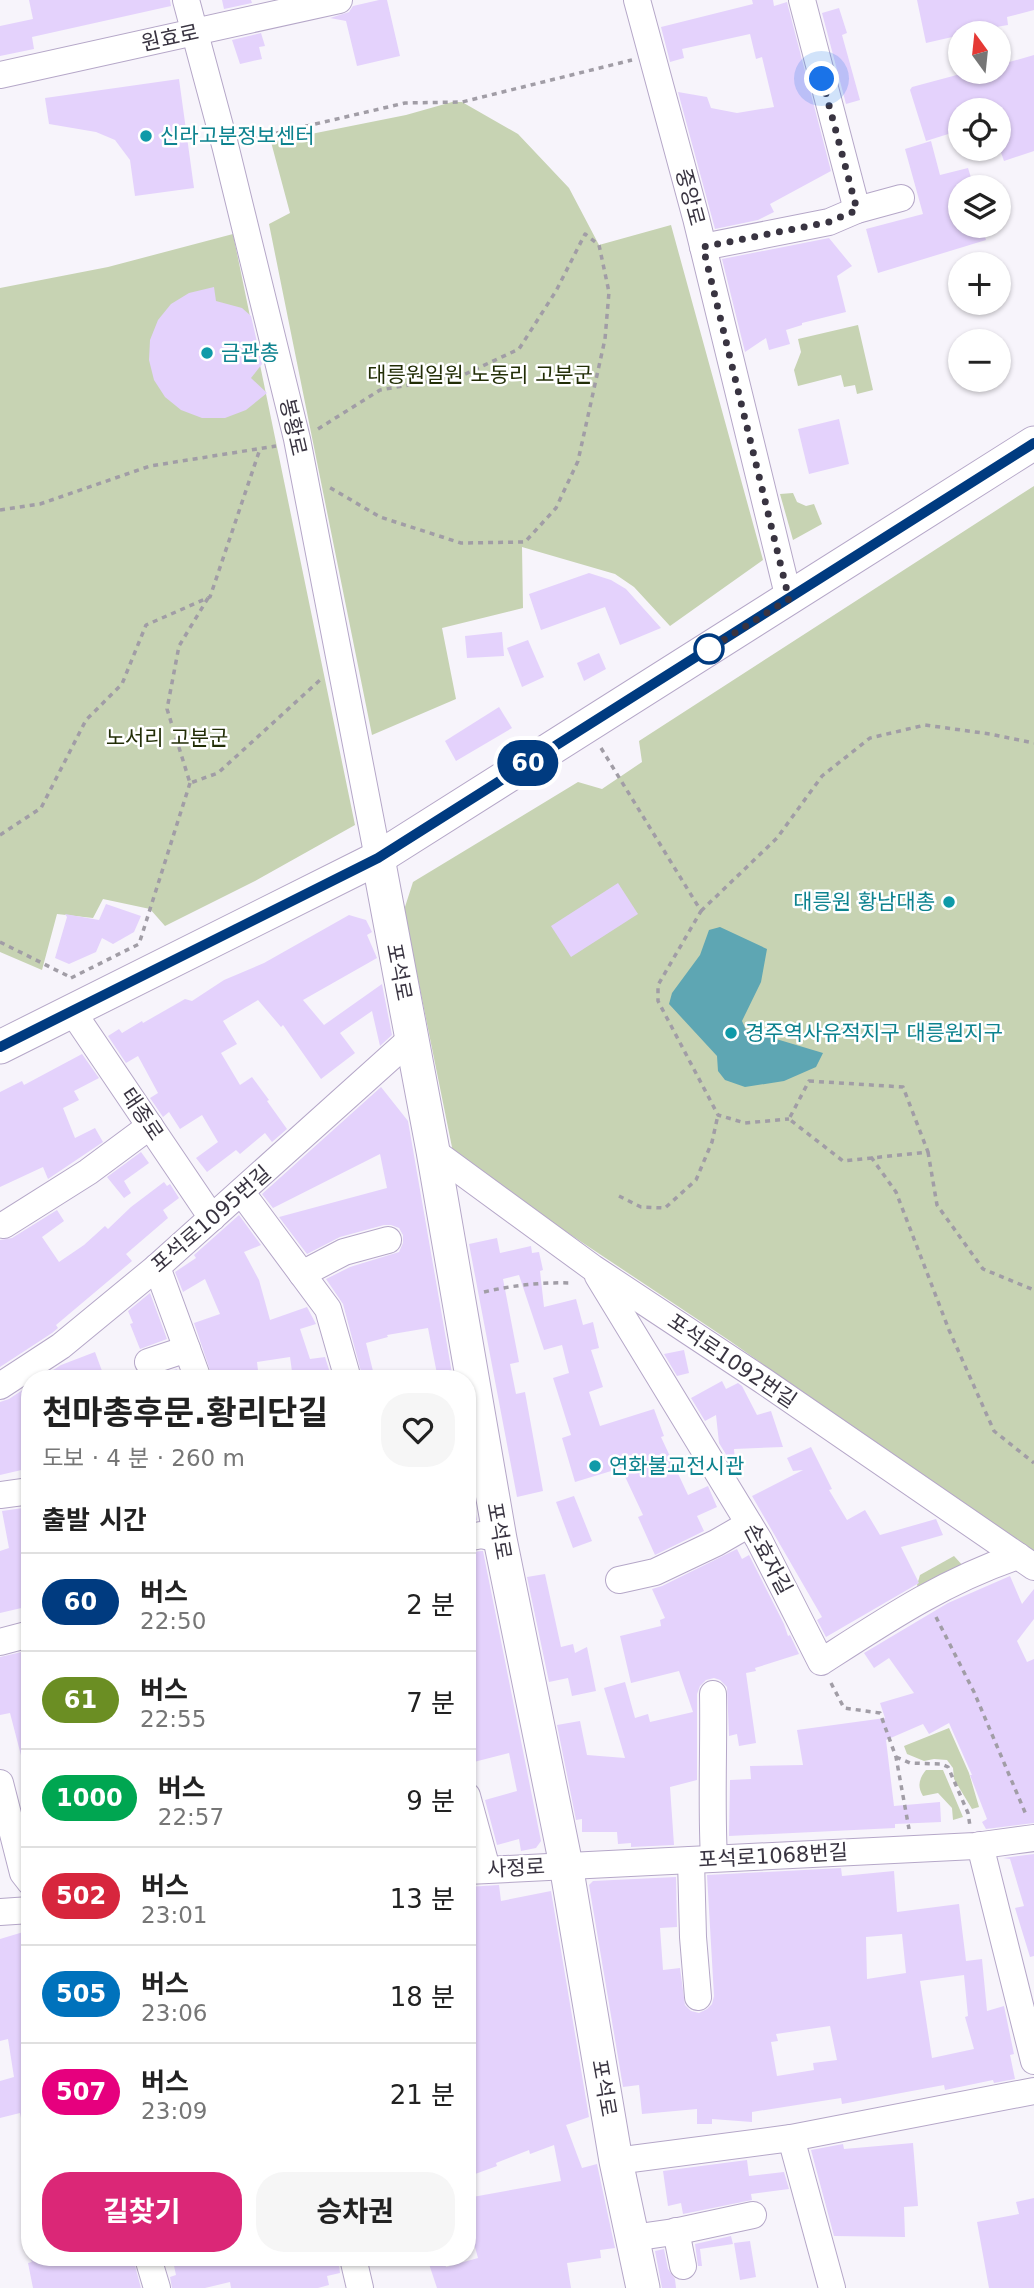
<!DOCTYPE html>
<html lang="ko">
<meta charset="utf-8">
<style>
body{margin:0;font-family:"DejaVu Sans","Noto Sans KR",sans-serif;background:#f6f6f6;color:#222;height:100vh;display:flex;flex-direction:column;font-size:26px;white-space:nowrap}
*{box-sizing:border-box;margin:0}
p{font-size:23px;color:#767676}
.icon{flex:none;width:38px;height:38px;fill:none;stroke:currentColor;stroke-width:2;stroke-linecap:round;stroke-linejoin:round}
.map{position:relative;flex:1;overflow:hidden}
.sheet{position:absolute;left:21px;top:1370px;width:455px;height:896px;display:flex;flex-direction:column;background:#fff;border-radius:28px;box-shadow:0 2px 5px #0004}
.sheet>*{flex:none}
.badge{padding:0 14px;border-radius:23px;font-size:24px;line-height:46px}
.needle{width:46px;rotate:345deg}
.buttons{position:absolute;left:948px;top:21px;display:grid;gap:14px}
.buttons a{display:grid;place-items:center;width:63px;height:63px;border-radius:50%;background:#fff;box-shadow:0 2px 5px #0004;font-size:35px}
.you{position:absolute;width:35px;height:35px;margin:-18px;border:5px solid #fff;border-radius:50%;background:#1a73e8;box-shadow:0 0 0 10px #1a73e833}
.map>.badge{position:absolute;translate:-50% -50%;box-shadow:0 0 0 4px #fff}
h2{padding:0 21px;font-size:26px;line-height:63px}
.round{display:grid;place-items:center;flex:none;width:74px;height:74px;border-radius:28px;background:#f6f6f6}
.summary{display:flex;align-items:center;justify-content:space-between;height:119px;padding:0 21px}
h1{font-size:33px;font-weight:700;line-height:52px}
.action{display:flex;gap:14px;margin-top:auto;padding:14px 21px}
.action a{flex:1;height:80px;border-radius:28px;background:#db2777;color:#fff;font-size:28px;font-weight:700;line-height:80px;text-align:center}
.action a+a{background:#f6f6f6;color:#222}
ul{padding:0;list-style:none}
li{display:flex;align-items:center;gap:21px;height:98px;padding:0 21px;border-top:2px solid #e0e0e0}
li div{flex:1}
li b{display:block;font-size:26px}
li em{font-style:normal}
li .badge{min-width:77px;font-weight:700;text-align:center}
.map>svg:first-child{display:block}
.green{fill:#c7d3b3}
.water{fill:#5ea6b3}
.building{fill:#e4d2fc;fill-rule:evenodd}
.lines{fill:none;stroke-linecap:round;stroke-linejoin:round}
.minor-casing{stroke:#b5a7c8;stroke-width:28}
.major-casing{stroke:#b5a7c8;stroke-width:35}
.path{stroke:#a19da6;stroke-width:3.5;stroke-dasharray:5 5;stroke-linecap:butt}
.minor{stroke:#fff;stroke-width:26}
.major{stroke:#fff;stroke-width:33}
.line-casing{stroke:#fff;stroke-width:16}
.line{stroke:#003b80;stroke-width:10}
.walk{stroke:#393441;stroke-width:7;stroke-dasharray:0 12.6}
.culture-dot{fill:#0f9aa8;stroke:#fff;stroke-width:2.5}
.stop-dot{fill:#fff;stroke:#003b80;stroke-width:3.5}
.labels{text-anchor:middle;stroke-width:5;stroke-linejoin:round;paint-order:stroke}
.street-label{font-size:21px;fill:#393441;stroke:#fff}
.culture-label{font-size:21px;fill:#0d838f;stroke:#fff;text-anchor:start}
.park-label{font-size:21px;fill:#222e06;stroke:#fff}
</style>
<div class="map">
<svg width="1034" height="2288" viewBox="0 0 1034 2288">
<rect width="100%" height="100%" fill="#f7f4fb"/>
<g class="green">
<path d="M452,102h10l56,32 51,54 30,57 72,-20 92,335 -93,66 -36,-39 -19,-13 -93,-27 1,61 -81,20 14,71 -84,36 -103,-511 21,-11 -19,-71 135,-27z"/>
<path d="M233,234l122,591 -100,56 -90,45 -15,-17 -47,-10 -10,19 -36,-4 -15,56 -42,-18v-664l108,-21z"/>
<path d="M858,325l15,65 -16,4 -2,-9 -11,2 -3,-12 -43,11 -4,-16 7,-18 -3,-13z"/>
<path d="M1034,486v1070l-304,-215 -276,-184 -50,-247 9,-28 165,-100 24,7 40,-27 -3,-21z"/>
<path d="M793,493l4,9 9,4 8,-2 8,20 -29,16 -13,-46z"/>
<path d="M954,1556l10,11 -43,25 -4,-7 3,-10z"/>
<path d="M949,1728l20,45 10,34 -7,2 -18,-30 -1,-11 -6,-8 -13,-1 -10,2 -17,-7 -3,-8z"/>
<path d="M926,1770h17l20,47 -10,3 -1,-12 -14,-15 -15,3c-6,-10 -4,-17 3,-26z"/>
</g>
<path class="water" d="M720,927l47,22 -6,33 -19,39 4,9 77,23 -7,14 -32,14 -39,6 -20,-7 -7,-9 -1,-15 -48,-52 3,-11 28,-38 9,-25z"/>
<g class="building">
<path d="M29,0h141l1,6 -139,31 2,12 -34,7v-30l33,-7z"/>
<path d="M222,0h29l1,3 -28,6z"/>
<path d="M379,0h8l13,56 -43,10 -11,-45 -16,-3 19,-6 4,-6z"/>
<path d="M752,0h21l1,6 13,-4 44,169 -61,33 4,8 -16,8 -43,9 -37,-137 29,5 4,11 26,5 37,-6 -12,-50 -6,2 -6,-25 -68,15 2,9 -14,4 -9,-35 92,-23z"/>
<path d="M917,0h117v10l-27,7 1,8 -47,8v2l-35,8z"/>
<path d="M839,8l8,25 -5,2 18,65 -14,4 -24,-91z"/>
<path d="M261,33l4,13 -6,1 3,12 -22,5 -8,-24z"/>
<path d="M1034,55v96l-30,10 -5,-14v-37h-38v20l-35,11 -16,-51 2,-3 56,-15h31v-7z"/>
<path d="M179,79l15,109 -59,8 -5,-36 -15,-20 -19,-8 -47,-8 -4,-26z"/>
<path d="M931,141l9,34 28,-7 5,16 -12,3v39h21l4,14 -108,33 -12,-44 57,-15 -18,-65z"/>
<path d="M829,238l23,28 -15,10 9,36 -44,11v2l-16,5 4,14 -21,6 -3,-12 -21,14 -23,-93z"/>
<path d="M214,287l2,14 26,7 9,8 11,48 -11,14 16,15 -21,17 -21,8h-23l-21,-8 -16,-13 -11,-17 -5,-20 1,-20 8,-20 13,-16 18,-11z"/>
<path d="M839,419l10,45 -40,10 -11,-45z"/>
<path d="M589,573l22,7 15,9 35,39 -41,17 -15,-38 -64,23 -12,-36z"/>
<path d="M502,632l2,24 -37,2 -2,-22z"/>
<path d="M528,640l16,37 -22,10 -15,-39z"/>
<path d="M599,653l7,16 -22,12 -7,-18z"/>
<path d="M499,707l13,21 -56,33 -11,-20z"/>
<path d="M618,883l20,31 -67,43 -20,-31z"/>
<path d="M106,904l35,12 -7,16 -21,12 -11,-6 -6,14 -27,12 -14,-6 12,-41 -2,-3 34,6z"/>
<path d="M349,915l17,5 6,12 -5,3 10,23 -74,42 21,25 58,-41 10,51 -12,11 -8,-35 -32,22 15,20 -34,26 -38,-54 -2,2 -23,-27 -35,21 14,23 -16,9 19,32 12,-8 17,23 -2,1 20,28 -15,13 -7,-9 -25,21 -4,-4 -29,22 -11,-14 22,-16 -16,-27 -22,14 -11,-17 -6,5 -13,-19 8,-5 -20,-37 -12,7 -18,-27 11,-7 3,4 20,-12 1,2 42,-24 7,2 32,-21 40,-17z"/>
<path d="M82,1054l17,24 -25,13 5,9 -16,8 12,30 20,-10 8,14 -55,37 -5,-12 -43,20v-95l22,-11 2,4z"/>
<path d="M381,1087l27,34 45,258h-15l-10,-51 -41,7 1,2 -22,6 9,36h-12l-20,-75 -17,-25 24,-12 49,-15 4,-9v-8l-4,-7 -8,-3h-7l-44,12 -33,17 -28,-37 108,-29 -7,-34 -107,54 -11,-14z"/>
<path d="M141,1152l8,11 -25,18 7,12 -7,5 -17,-21z"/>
<path d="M164,1182l3,4 3,-2 9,14 -16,12 5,8 -42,36 6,7 -76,64 2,3 -6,5 -52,34v-127l12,-2 45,-28 7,11 -22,16 17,25 25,-17 21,-19 3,3 23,-22z"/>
<path d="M239,1215l22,30 -17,7 15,28 11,40 37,-13 9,17 -16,5 10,30 15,-2 7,22h-39l-3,-22 -33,5 2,17h-46l-19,-56 26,-9 -15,-35 -22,13 -8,-20 21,-14 -2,-3z"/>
<path d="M497,1238l3,15 31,-7 1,7 7,-1 4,18 -3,1 4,36 32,-8 7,26 10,-3 6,26 -8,2 12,37 -14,5 11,34 54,-17 10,27 -3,1 27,58 20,-9 9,21 -20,9 7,15 -49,24 -17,-38 5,-2 -22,-47 -46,14 -13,-44 9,-3 -18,-57 16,-5 -7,-28 -18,5 -25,-75 -16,4 16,83 -9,2 6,30 9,-2 18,99 -26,6 -48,-253z"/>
<path d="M150,1293l17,46 -27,10 -10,-25 3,-1 -5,-12z"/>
<path d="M684,1350l5,23 -12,3 -13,-22z"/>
<path d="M95,1352l10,27h-66l22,-14z"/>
<path d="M177,1369l4,10h-30l-1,-2z"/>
<path d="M722,1381l4,8 12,-6 4,3 15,29 14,-4 12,36 -49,2 2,22 -17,-28 -3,-28 -11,6 -14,-23z"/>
<path d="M30,1385v83l-30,7v-73l9,-3z"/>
<path d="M811,1447l21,42 -3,1 18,30 18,-10 15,25 56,-16 7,16 -42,12 18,36 -93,54 -9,-17 5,-3 -70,-121 51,-26 -10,1 -6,-13z"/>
<path d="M467,1465l10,55 -10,2z"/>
<path d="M574,1496l18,45 -19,7 -17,-46z"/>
<path d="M30,1507v99l-30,7v-62l9,-3 -7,-37z"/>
<path d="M737,1549l5,10 7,-4 35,69 4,12 2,-1 9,19 -44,14 1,3 -10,2 10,70 -17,3 -2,-12 -8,2 -2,-49 -7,-7 -6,-2 -8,2 -6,6 -3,8v86l-27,7 4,58 -43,2v-4l-13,1 -1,-12h-35v-13l-6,1 -19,-95 23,-4 7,34 38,3 -21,-70 21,-6 10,36 13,-4 2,8 43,-10 -14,-41 -48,12 -11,-47 41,-10 -1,-6 5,-2 -13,-29 10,-3z"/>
<path d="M481,1551h2l58,290 -5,7 -15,3 -2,-12 -22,6 -12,-45 32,-9 -8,-38 -39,10 -3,-12v-9l9,-3 -9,-24v-162z"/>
<path d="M545,1574l16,73 12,-3 2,9 12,-6 9,44 -24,5 -4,-18 -19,4 -22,-105z"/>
<path d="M1010,1576l12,28 12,-15v30l-17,22 10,21 7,-3v164l-48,6 -4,-7 5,-3 -17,-44h2l-23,-52 -20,11 -6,-10 -37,16 8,66 46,-4 1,20 -46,2v4l-166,8 1,-56 21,-1 -1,-13 53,-1 -6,-35 88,-12 -5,-15 34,-10 -25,-35 -15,10 -10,-15 84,-50z"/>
<path d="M30,1650v116l-6,1 -14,-54 -10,2v-58z"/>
<path d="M1034,1854v102l-4,1 -15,-49 9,-2 -14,-47 -7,-1z"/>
<path d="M841,1868l1,8 52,-5 3,41 62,-8 7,57 16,-2 5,52 17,-5 10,48 -4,1 5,24 -21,4 -1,-3 -48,10 -1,-5 -102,19 -1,-6 -89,14v10l-40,-3v5h-15v-15l-55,5 -3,-29 -16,2 -34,-202 4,-4 83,-4 1,50 -17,1 3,42 17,-2 5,37 6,6 8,2 8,-4 5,-5 2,-8 -7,-121zM902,1934l4,39 -39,6 -1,-42zM964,1975l4,41 -3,1 9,32 -42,9 -12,-77zM830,2026l7,34 -24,3 1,7 -37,6 -6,-34 7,-1 -2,-7z"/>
<path d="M499,1885l2,16 50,-10 38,226 -23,8 16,43 15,-4 18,84 -15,2 1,8 -34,5 4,25h-134l-10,-30h16l3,9 32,-9 -11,-40v-20l94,-17 -7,-36 -24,9 -1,-4 -33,13 1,3 -30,11v-266l2,-1 -2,-23z"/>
<path d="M30,1930v187l-9,1 -1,-5 -20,5v-37l14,-4 -6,-38 -8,2v-102z"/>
<path d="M913,2143l5,63 -14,1 1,30 -71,-1 -23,-86 32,-6 1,5z"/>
<path d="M747,2160l2,16 35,-4 5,17 -38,5 1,6 -69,14 -2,-11 -13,3 -5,-35z"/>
<path d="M1034,2198v90h-45l-12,-66 42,-8 -3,-12z"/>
<path d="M731,2236l2,8 -33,5 2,17h-4l-3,-22z"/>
<path d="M750,2241l6,36 -16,3 -6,-37z"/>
<path d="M664,2249l4,20 7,10 1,9h-14l-7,-37z"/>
<path d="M30,2258h103l8,30h-108l-5,-25 4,-1z"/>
<path d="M188,2258h150l2,15 -13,3 2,9 -11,3h-87l-1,-6 -25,6h-33l-2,-11 6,-2 -3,-14z"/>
</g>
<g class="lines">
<defs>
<g id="minor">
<path d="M186,0l39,145 72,294 81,419"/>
<path d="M637,0l59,218 93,381"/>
<path d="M802,0l55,210"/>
<path d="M0,75l339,-75"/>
<path d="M703,247l126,-25 28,-12 44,-12"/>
<path d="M72,1011l140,207"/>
<path d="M433,1151l160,117 169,112 272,187"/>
<path d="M242,1193l86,116 20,70"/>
<path d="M4,1225l84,-53 62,-46"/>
<path d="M157,1267l41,112"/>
<path d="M302,1274l42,-22 44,-12"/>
<path d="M598,1276l161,264 62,122c65,-42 123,-81 197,-106"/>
<path d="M148,1362l39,-13"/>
<path d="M0,1386l61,-40 96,-79 255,-229"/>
<path d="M0,1495l30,-4"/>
<path d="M467,1538l14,-3 19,4"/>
<path d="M619,1580l36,-8 61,-29 33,-19"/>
<path d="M0,1642l30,-8"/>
<path d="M713,1694c1,55 -2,110 1,164"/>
<path d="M0,1783l23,90 7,9"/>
<path d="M467,1796l20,73"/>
<path d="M980,1845l54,216"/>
<path d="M691,1860l2,77 5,60"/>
<path d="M467,1871l508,-25 59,-8"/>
<path d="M0,1912l30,-2"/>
<path d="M791,2138l41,150"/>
<path d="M616,2161l175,-23 243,-47"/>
<path d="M676,2231l7,35"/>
<path d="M632,2238l42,-6 79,-17"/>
<path d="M148,2258l9,30"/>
<path d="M353,2258l7,30"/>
</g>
<g id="major">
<path d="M378,858l55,293 67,388 66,326 50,296 27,127"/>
<path d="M0,1047l378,-189 656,-415"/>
</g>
</defs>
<use href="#minor" class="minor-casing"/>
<use href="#major" class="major-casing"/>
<g class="path">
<path d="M247,140l158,-37 57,-1 170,-42"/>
<path d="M318,429l62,-39 81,-14 58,-27 37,-58 29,-57 14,11 10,47 -4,47 -27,122 -22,47 -31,34 -64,1 -81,-26 -51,-30"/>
<path d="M0,510l40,-6 110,-38 126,-20"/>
<path d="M208,598l-29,48 -12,63 23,74 28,-10 102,-93"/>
<path d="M601,748l100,163 -43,74v16l60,114 27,8 44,-4"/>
<path d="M0,835l41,-27 45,-88 36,-36 24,-59 64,-28 50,-148"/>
<path d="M701,911l76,-73 45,-62 48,-38 55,-13 65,9 44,9"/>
<path d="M0,942l70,35"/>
<path d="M71,978l68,-34 51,-161"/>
<path d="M809,1081l94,6 25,65 -85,9 -54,-42z"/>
<path d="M928,1152l9,53 46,64 51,21"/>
<path d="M871,1157l25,35 53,138 45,101 40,32"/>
<path d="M619,1196l22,11 24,1 31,-28 16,-38 6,-27"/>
<path d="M484,1292c30,-7 59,-10 89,-9"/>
<path d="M936,1617l38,75 53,125"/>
<path d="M831,1683l13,25 36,5 16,44 13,72"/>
<path d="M896,1757l14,6 31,1 7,3 20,46 2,13"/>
</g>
<use href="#minor" class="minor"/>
<use href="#major" class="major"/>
</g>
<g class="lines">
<defs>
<path id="line" d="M0,1047l378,-189 656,-415"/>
</defs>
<use href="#line" class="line-casing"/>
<use href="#line" class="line"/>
<path class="walk" d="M709,649l-3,2 83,-52 -86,-352 126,-25 28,-12 -35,-131"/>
</g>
<g class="culture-dot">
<circle cx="146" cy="136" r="7"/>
<circle cx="207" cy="353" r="7"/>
<circle cx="949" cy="902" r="7"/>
<circle cx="731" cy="1033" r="7"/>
<circle cx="595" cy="1466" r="7"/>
</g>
<circle class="stop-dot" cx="709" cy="649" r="14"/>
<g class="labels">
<g class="street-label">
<text transform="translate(170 38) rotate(-12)" y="7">원효로</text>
<text transform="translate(690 197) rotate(75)" y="7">중앙로</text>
<text transform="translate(293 427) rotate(77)" y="7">봉황로</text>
<text transform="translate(399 972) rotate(79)" y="7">포석로</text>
<text transform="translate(142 1114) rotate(56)" y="7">태종로</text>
<text transform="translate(211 1219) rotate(-41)" y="7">포석로1095번길</text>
<text transform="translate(732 1361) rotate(34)" y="7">포석로1092번길</text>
<text transform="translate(499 1531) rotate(80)" y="7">포석로</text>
<text transform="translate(768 1559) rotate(62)" y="7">손효자길</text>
<text transform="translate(773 1856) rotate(-3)" y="7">포석로1068번길</text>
<text transform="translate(516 1868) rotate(-3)" y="7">사정로</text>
<text transform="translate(604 2088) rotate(80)" y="7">포석로</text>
</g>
<g class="culture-label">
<text x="160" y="143">신라고분정보센터</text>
<text x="221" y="360">금관총</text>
<text x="935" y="909" text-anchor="end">대릉원 황남대총</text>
<text x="745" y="1040">경주역사유적지구 대릉원지구</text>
<text x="609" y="1473">연화불교전시관</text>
</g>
<g class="park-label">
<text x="480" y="382">대릉원일원 노동리 고분군</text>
<text x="167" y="745">노서리 고분군</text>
</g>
</g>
</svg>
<div class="buttons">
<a><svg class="needle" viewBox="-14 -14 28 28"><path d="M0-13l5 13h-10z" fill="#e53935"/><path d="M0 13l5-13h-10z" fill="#767676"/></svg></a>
<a><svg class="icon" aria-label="locate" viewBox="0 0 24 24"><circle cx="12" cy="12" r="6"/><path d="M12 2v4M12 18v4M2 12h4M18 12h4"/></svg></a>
<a><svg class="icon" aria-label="layers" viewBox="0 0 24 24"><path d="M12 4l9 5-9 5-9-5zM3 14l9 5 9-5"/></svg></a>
<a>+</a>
<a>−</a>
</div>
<div class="you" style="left:822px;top:79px"></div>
<b class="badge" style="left:528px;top:763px;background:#003b80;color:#fff">60</b>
<section class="sheet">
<div class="summary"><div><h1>천마총후문.황리단길</h1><p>도보 · 4 분 · 260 m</p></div><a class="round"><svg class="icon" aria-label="heart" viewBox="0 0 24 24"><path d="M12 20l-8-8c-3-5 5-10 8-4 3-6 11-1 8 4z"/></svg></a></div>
<h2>출발 시간</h2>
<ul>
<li><span class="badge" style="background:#003b80;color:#fff">60</span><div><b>버스</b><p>22:50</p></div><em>2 분</em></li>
<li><span class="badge" style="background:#6b8e23;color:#fff">61</span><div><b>버스</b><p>22:55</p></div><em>7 분</em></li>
<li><span class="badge" style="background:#00a651;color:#fff">1000</span><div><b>버스</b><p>22:57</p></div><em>9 분</em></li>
<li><span class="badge" style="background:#d7263d;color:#fff">502</span><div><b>버스</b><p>23:01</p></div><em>13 분</em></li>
<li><span class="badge" style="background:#0072bc;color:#fff">505</span><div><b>버스</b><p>23:06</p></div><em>18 분</em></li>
<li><span class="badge" style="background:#e6007e;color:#fff">507</span><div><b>버스</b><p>23:09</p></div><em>21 분</em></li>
</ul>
<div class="action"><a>길찾기</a><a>승차권</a></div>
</section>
</div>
